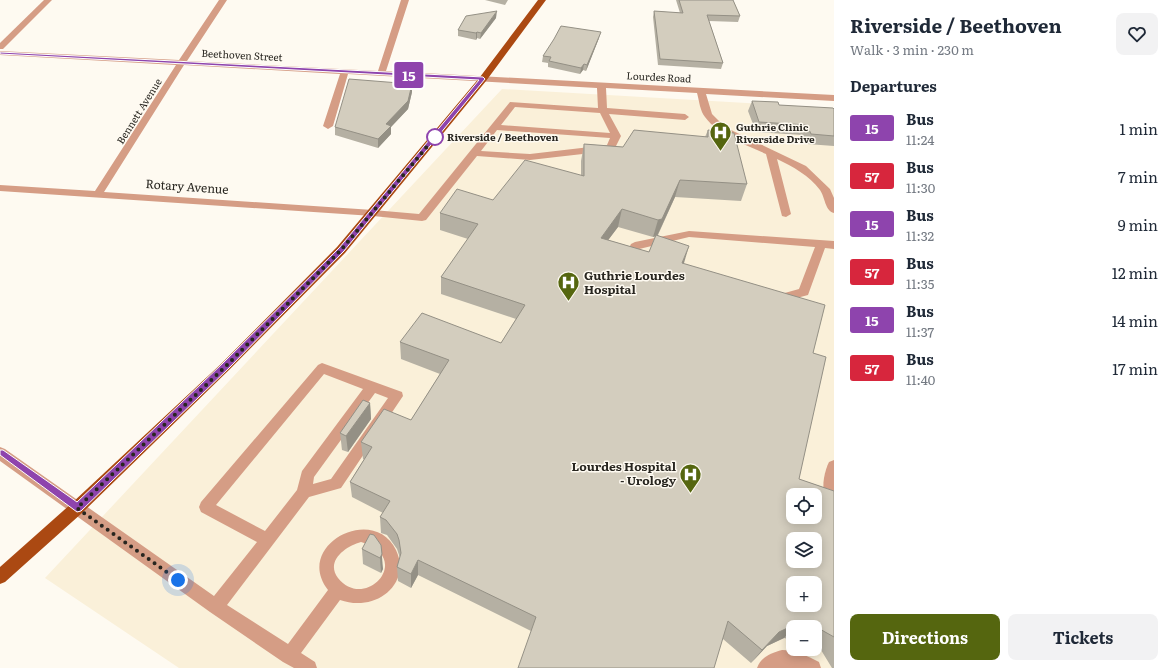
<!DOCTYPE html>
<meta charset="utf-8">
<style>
body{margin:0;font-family:Literata,serif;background:#f2f2f3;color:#1f2937;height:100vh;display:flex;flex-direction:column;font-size:15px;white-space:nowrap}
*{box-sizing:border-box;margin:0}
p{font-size:13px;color:#747a83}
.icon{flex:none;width:22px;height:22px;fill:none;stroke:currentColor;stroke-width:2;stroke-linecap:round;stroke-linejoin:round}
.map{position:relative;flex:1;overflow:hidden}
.sheet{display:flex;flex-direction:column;background:#fff;width:340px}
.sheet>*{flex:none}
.badge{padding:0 8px;border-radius:3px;font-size:14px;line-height:26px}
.buttons{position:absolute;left:786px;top:488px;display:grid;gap:8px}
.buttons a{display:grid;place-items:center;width:36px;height:36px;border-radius:8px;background:#fff;box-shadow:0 2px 10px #0003;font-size:20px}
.you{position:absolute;width:20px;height:20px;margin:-10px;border:3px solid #fff;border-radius:50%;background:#1a73e8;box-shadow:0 0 0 6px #1a73e833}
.map>.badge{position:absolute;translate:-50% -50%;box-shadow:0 0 0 2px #fff}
h2{padding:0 16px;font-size:15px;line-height:36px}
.round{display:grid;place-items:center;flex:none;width:42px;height:42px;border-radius:8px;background:#f2f2f3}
.head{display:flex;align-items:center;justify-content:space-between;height:68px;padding:0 16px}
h1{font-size:19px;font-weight:700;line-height:30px}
.action{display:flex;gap:8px;margin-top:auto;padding:8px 16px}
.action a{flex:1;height:46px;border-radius:8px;background:#55660f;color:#fff;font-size:16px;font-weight:700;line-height:46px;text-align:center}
.action a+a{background:#f2f2f3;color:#1f2937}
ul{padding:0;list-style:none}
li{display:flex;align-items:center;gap:12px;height:48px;padding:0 16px}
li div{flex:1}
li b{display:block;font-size:15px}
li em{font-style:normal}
li .badge{min-width:44px;font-weight:700;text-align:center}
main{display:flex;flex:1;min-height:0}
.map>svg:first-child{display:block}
.built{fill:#faf0d9;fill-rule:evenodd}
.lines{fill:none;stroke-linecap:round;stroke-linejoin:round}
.minor{fill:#d59d85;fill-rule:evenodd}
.major{fill:#ab4912;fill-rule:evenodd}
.wall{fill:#b5b0a3;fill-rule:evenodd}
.shaded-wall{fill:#949085}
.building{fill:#d3cdbe;stroke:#949085;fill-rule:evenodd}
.line{fill:#8e44ad;stroke:#fff}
.walk{stroke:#282620;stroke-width:4;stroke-dasharray:0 7.2}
.stop-dot{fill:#fff;stroke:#8e44ad;stroke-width:2}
.labels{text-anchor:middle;stroke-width:3;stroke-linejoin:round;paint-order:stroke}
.far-street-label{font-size:10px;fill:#282620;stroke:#fefaf1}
.far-poi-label{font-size:10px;font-weight:bold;fill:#282620;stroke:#fefaf1;text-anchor:start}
.far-stop-label{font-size:10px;font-weight:bold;fill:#282620;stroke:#fefaf1;text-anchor:start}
.street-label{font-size:12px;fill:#282620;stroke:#fefaf1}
.poi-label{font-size:12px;font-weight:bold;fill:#282620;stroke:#fefaf1;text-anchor:start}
</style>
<main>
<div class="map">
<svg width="834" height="668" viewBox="0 0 834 668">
<rect width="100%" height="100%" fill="#fefaf1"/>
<path class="built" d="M502,89l331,19 1,3v557h-655l-134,-90zM793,495h22v22h-22zM793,539h22v22h-22zM793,583h22v22h-22zM793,627h22v22h-22z"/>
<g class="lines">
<g class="minor">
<path d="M44,0h8l-49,49h-3v-6z"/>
<path d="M219,0h8l-40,61 191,10 23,-71h8l-23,71 448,24v6l-128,-7 6,20 9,9 12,8 73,35 24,23 4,9v15c-9,-2 -9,-16 -14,-23 -11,-15 -27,-23 -43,-31l14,55 -5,3 -4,-1 -16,-62c-21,-10 -47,-18 -61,-37 -5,-6 -6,-17 -8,-24l-91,-5 1,20 78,6 4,3 -4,3 -76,-6 12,22 -6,12 -6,3 -79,9 -53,-4 -51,64 -4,1 -49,-5 -373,-25v-6l95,6 81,-126 -176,-10v-4l179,9zM184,65l156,9 -17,52 5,3 5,-3 15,-52 249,14 1,20 -88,-6 -91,112 -46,-4 -269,-18zM515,107l85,6 10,20 -109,-8zM497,130l113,8 -3,7 -77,9 -49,-3z"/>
<path d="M689,231l145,10v8l-9,-1 -17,47 -30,8 -4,-1 -2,-3 2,-3 25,-7 16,-42 -126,-10 -54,13 -4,-2 -1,-2 1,-2 4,-2z"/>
<path d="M322,363l80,29 1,4 -62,92 -32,9 -82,108 61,39 40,-54c-35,-45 46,-87 68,-40 3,7 5,14 4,21 -6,27 -35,38 -60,29l-39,53 14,9 2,6h-23l-11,-6 -73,-50 -210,-151v-14l5,2 209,147 43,-54 -56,-30 -2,-5 2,-5 117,-137zM324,374l39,15 -61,82 -5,19 -32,41 -49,-26zM375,393l13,5 -57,81 -18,5 1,-7zM361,542c54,16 4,70 -23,36 -13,-17 8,-32 23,-36z"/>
<path d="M834,460v35l-4,1 -5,-2c-4,-8 0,-24 4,-32z"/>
<path d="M782,650c13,0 25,6 37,12l2,6h-64c4,-11 14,-15 25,-18z"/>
</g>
<path class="major" d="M538,0h8l-60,81 -141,172 -115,116 -148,144 -77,69 -5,2v-17l72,-64 150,-140 115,-116 143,-170z"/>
</g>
<g class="wall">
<path d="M485,0h23l-3,5z"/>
<path d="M676,0h57l7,16 -2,6 -29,-1 14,42 -2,6 -63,-4 -5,-48 1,-6 26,2z"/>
<path d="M496,18l-16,21 -3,-1 -1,2 -18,-4v-6z"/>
<path d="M599,38l-13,33 -3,-1 -3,4 -32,-7v-4l-6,-1 1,-6z"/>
<path d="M412,92l-4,17 -17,18v7l-13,14 -43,-13v-8z"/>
<path d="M752,101l27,4 55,4v37l-27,-2 -4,-9 -47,-3 -8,-21z"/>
<path d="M708,130l39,54 -6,17 -66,-4 -17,38 26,29 129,89 -14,126 35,12v177h-2l-11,-18 -6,-3v-20h-22v13l-9,-2 -17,8 -16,17 -28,-24 -192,-8 -113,-56 -7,13 -13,-7 -1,-14 3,-9 -3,-9 -10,-14 -6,-2 -1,-16 3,-4 -31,-16 -2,-15 14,-23h-1l-2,-17 50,-22 29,-46 -39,-15 -1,-17 101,1 15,-24 -75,-25v-17l27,-38 -28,-9v-17l53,-13 88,-24v-15l3,-17 39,3 82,-10zM618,227l35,10 2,-1 -6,16 -41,-12z"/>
<path d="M370,403l1,16 -23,33 -6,-2 -2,-17z"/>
<path d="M374,535l9,34 -2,4 -18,-9 -1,-15z"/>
</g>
<g class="shaded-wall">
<path d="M497,11l-1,7 -16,21 1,-6z"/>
<path d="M477,32v6l-1,2v-7z"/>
<path d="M601,32l-2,6 -13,33 1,-6z"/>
<path d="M584,64l-1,6 -3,4 1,-6z"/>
<path d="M412,84v8l-4,17 -17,18v7l-13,14v-9l8,-15z"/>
<path d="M680,180l-5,17 -18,39 -4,1 5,-17z"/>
<path d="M622,209l-4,18 -21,28 4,-17z"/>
<path d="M689,246l-5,17 -7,17 5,-17z"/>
<path d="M370,403l1,16 -23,33 -2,-16z"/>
<path d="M381,545l2,24 -2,4 -1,-15z"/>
<path d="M418,560v15l-7,13v-14z"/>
<path d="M796,624l-12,14 -17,8 -16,17 11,-13 17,-18z"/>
</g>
<g class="building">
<path d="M679,0h54l7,16 -33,-1 16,48 -63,-4 -6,-48 29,2z"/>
<path d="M497,11l-16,22 -4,-1 -1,1 -18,-3 8,-14z"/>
<path d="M561,26l40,6 -14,33 -3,-1 -3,4 -32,-7 2,-4 -8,-1 11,-17z"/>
<path d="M349,79l63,5 -4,17 -22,23 5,2 -13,13 -43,-12z"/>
<path d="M752,101l26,1 1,3 54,3 1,1v27l-23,-2 -4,-9 -48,-3z"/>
<path d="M634,130l74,7v-7l26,3 13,51 -67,-4 -18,39 -4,1 -36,-11 -21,29 48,14 7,-17 33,11 -7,17 143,42 -12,48 13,4 -27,122 35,12v146l-16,-9h-3v-1l-19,-3 -17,8 -17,18 -34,-29 -14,47h-196l18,-51 -118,-57 -7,14 -14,-7 4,-14 -2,-13 -2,-6 -11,-14 -6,-3 10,-16 -40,-19 22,-35 -11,-5 23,-33 27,11 38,-60 -49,-18 22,-29 79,30 24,-38 -84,-28 37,-53 -38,-11 17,-24 36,11 32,-40 59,16v-32l39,3zM793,495h22v22h-22zM793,539h22v22h-22zM793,583h22v22h-22z"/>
<path d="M363,400l7,3 -24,33 -6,-3z"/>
<path d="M370,534l4,1 7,10 1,9 -2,4 -18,-9z"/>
</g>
<path class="line" d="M0,52l483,25 2,2 -141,172 -115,117 -148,143 -4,1 -77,-57v-5h3l74,52 146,-139 116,-115 140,-168 -479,-26z"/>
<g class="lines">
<path class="walk" d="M178,580l-101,-72 149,-142 115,-116 94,-113"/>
</g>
<defs>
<symbol id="hospital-pin" viewBox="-11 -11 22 30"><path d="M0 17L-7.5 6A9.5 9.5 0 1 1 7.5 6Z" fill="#55660f" stroke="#fefaf1"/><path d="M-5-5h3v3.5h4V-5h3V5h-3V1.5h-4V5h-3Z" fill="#fff"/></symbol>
</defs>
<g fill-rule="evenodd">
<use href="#hospital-pin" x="708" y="120" width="25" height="34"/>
<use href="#hospital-pin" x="556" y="270" width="25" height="34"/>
<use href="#hospital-pin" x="678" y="462" width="25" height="34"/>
</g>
<circle class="stop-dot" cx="435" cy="137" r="8"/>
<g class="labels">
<g class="far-street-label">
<text transform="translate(242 55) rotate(3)" y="4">Beethoven Street</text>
<text transform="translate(659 77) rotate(3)" y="4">Lourdes Road</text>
<text transform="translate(139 111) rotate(-58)" y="4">Bennett Avenue</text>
</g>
<g class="far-poi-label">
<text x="736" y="131">Guthrie Clinic<tspan x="736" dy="12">Riverside Drive</tspan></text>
</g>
<g class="far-stop-label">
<text x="447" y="141">Riverside / Beethoven</text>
</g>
<g class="street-label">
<text transform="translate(187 187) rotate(4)" y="4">Rotary Avenue</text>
</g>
<g class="poi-label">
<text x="584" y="280">Guthrie Lourdes<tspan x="584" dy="14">Hospital</tspan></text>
<text x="676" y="471" text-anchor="end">Lourdes Hospital<tspan x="676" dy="14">- Urology</tspan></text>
</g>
</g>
</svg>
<div class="buttons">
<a><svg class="icon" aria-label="locate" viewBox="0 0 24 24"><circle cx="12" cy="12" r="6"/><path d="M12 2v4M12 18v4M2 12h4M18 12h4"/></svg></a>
<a><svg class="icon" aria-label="layers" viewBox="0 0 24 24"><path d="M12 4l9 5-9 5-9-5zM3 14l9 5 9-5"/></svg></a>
<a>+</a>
<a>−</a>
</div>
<div class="you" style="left:178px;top:580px"></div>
<b class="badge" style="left:409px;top:75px;background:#8e44ad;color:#fff">15</b>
</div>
<section class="sheet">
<div class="head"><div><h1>Riverside / Beethoven</h1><p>Walk · 3 min · 230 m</p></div><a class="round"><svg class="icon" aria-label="heart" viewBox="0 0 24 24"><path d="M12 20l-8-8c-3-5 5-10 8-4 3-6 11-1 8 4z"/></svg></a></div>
<h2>Departures</h2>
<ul>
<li><span class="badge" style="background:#8e44ad;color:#fff">15</span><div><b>Bus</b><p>11:24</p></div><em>1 min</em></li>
<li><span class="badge" style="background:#d7263d;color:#fff">57</span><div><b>Bus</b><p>11:30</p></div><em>7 min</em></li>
<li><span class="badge" style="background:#8e44ad;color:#fff">15</span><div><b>Bus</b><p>11:32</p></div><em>9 min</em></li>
<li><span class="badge" style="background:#d7263d;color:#fff">57</span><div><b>Bus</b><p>11:35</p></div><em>12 min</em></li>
<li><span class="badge" style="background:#8e44ad;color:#fff">15</span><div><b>Bus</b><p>11:37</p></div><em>14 min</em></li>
<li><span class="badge" style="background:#d7263d;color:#fff">57</span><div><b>Bus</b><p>11:40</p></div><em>17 min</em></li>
</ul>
<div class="action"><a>Directions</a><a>Tickets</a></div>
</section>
</main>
